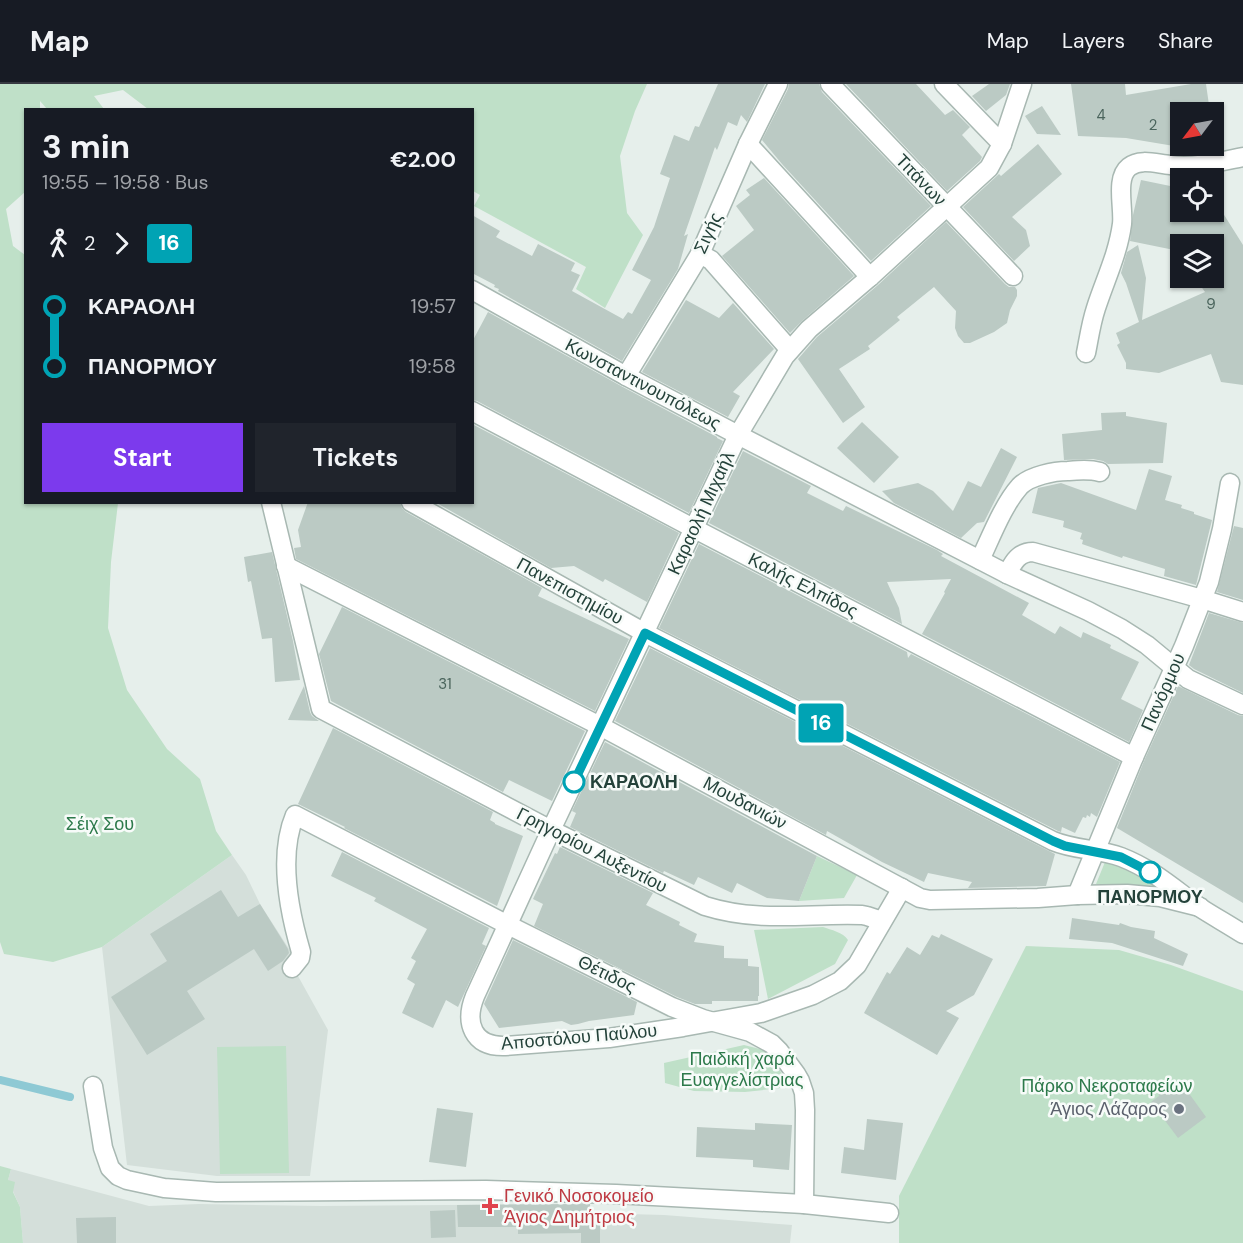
<!DOCTYPE html>
<meta charset="utf-8">
<style>
body{margin:0;font-family:"DM Sans",sans-serif;background:#20242c;color:#f1f3f6;height:100vh;display:flex;flex-direction:column;font-size:22px;white-space:nowrap}
*{box-sizing:border-box;margin:0}
p{font-size:20px;color:#9ea1a6}
.icon{flex:none;width:33px;height:33px;fill:none;stroke:currentColor;stroke-width:2;stroke-linecap:round;stroke-linejoin:round}
.map{position:relative;flex:1;overflow:hidden}
.panel{position:absolute;left:24px;top:24px;width:450px;height:396px;display:flex;flex-direction:column;background:#171b24;border-radius:0px;box-shadow:0 2px 4px #0004}
.panel>*{flex:none}
.badge{padding:0 12px;border-radius:4px;font-size:21px;line-height:39px}
.needle{width:39px;rotate:238deg}
.fabs{position:absolute;left:1170px;top:18px;display:grid;gap:12px}
.fabs a{display:grid;place-items:center;width:54px;height:54px;border-radius:0px;background:#171b24;box-shadow:0 2px 4px #0004;font-size:30px}
.map>.badge{position:absolute;translate:-50% -50%;box-shadow:0 0 0 3px #fff}
.legs{display:flex;align-items:center;gap:9px;height:66px;padding:0 18px;font-size:20px}
.legs p{margin-inline-start:auto}
.overview{display:flex;align-items:center;justify-content:space-between;height:102px;padding:0 18px}
h1{font-size:33px;font-weight:700;line-height:45px}
.button{display:flex;gap:12px;margin-top:auto;padding:12px 18px}
.button a{flex:1;height:69px;border-radius:0px;background:#7c3aed;color:#fff;font-size:24px;font-weight:700;line-height:69px;text-align:center}
.button a+a{background:#20242c;color:#f1f3f6}
ul{padding:0 18px;list-style:none}
li{display:flex;align-items:center;gap:21px;height:60px;font-size:22px}
li i{display:grid;place-items:center;width:9px;height:100%;margin:0 8px;background:currentColor}
li i::after{content:'';width:15px;height:15px;margin:-8px;border:4px solid;border-radius:50%;background:#171b24}
li p{margin-inline-start:auto}
li:first-child i{background:linear-gradient(#0000 50%,currentColor 0)}
li:last-child i{background:linear-gradient(currentColor 50%,#0000 0)}
header{display:flex;align-items:center;gap:36px;box-sizing:border-box;height:84px;padding:0 30px;background:#171b24;border-bottom:2px solid #363941}
header strong{font-size:28px}
nav{display:flex;gap:33px;margin-inline-start:auto;font-size:21px}
.map>svg:first-child{display:block}
.built{fill:#d4dfda}
.green{fill:#bfe0c8}
.lines{fill:none;stroke-linecap:round;stroke-linejoin:round}
.stream{stroke:#8ec9d4;stroke-width:8}
.building{fill:#bbcac4}
.minor-casing{stroke:#a8b8b2;stroke-width:21}
.minor{stroke:#fff;stroke-width:18}
.line-1-casing{stroke:#fff;stroke-width:14}
.line-1{stroke:#00a3b4;stroke-width:9}
.stop-1-dot{fill:#fff;stroke:#00a3b4;stroke-width:3}
.worship-dot{fill:#6b7280;stroke:#f7fbf9;stroke-width:2}
.health-dot{fill:#e0444e;stroke:#f7fbf9;stroke-width:2}
.labels{text-anchor:middle;stroke-width:5;stroke-linejoin:round;paint-order:stroke}
.number-label{font-size:15px;fill:#4a645c}
.street-label{font-size:18px;fill:#24423a;stroke:#f7fbf9}
.stop-label{font-size:18px;font-weight:bold;fill:#24423a;stroke:#f7fbf9;text-anchor:start}
.park-label{font-size:18px;fill:#2d7a4b;stroke:#f7fbf9}
.worship-label{font-size:18px;fill:#5b616d;stroke:#f7fbf9;text-anchor:end}
.health-label{font-size:18px;fill:#be3a42;stroke:#f7fbf9;text-anchor:start}
</style>
<header>
<strong>Map</strong>
<nav><a>Map</a><a>Layers</a><a>Share</a></nav>
</header>
<div class="map">
<svg width="1243" height="1159" viewBox="0 0 1243 1159">
<rect width="100%" height="100%" fill="#e6efeb"/>
<g class="built">
<path d="M232,771l14,20 14,29 33,51 -5,3 40,72 -18,146h-93l-90,-11 -25,-218z"/>
<path d="M11,1085l138,37 50,-2 122,2 269,-2 1,9 73,2 128,10 -2,18h-767l-3,-36 -12,-27z"/>
</g>
<g class="green">
<path d="M0,0h647l-12,27 -15,45 7,57 16,22 -38,73 -29,-19 10,-22 -112,-61 6,-11 -7,-4 -1,-81 -324,-1 -25,-19 -29,6 10,13h-57l-7,-8v8l-14,1 -1,82 -19,17 7,37 12,9 1,247 92,1 -7,59 -3,66 19,62 40,59 33,30 16,52 16,24 -130,92 -49,15 -49,-8 -4,-12z"/>
<path d="M817,772l40,19 -13,23 -45,3z"/>
<path d="M1105,778l22,6 47,25 -78,-9z"/>
<path d="M823,843c8,3 20,5 25,13l-13,24 -67,35 -14,-69z"/>
<path d="M1026,862l93,4 52,15 72,26v252h-344v-47z"/>
<path d="M744,961l24,6 22,36 -45,5 -51,-1 -29,-8 -1,-20z"/>
<path d="M286,962l3,127 -69,1 -3,-127z"/>
<path d="M0,1082l11,3 -3,11 7,2 -2,10 7,15 3,36h-23z"/>
</g>
<g class="lines">
<path class="stream" d="M0,996l70,17"/>
</g>
<g class="building">
<path d="M718,0h47l-18,38 -6,-7 -4,11 -9,-4 -11,28 -2,-3 -31,89 4,-2 -10,35 -56,92 -124,-70 1,-2 -5,-2 1,-2 -23,-12v-58l28,16 -4,6 36,19 6,-12 37,19 -4,8 9,4 -8,16 51,28 5,-7 4,2 19,-34 -19,-10 22,-43 16,-49 -10,-4 14,-39 15,6 6,-15 4,1z"/>
<path d="M789,0h30l3,8 109,114 -60,55 -89,-97 -20,-24 26,-51z"/>
<path d="M846,0h70l29,31 8,-5 17,17 -8,8 20,22 -2,4 -33,30z"/>
<path d="M989,0h21l-4,11 -20,16 -14,-15z"/>
<path d="M1071,0h54l1,11 65,-11h15l4,28h-30v35l-54,-9 -48,-2z"/>
<path d="M1042,22l19,29 -24,-1 -12,-18z"/>
<path d="M1038,60l24,30 -50,43 14,13 4,16 -16,15 -51,-54 36,-33 2,2z"/>
<path d="M764,94l90,98 -52,45 -12,12 -68,-77 32,-26 -18,-24 14,-11 -4,-5z"/>
<path d="M1141,96l39,8v34l19,-10h15v-9l2,-1 27,43v140l-22,-3 -10,-28 -52,19 -33,-4v-6l-9,-18 3,-2 -4,-10 23,-11 -13,-39 -5,-10 6,-21 11,-7 8,33 -4,42 63,-28 -10,-14h19v-34h-34v10l-1,-3 -49,-10 3,-26z"/>
<path d="M946,138l59,62 4,3h6l2,3v6l-7,14 -3,13 -13,9 -24,11h-6l-6,-7 -3,-8 1,-17 -22,-24 -37,30 3,3 -32,26 2,3 -31,20 26,38 -22,16 -45,-64 19,-22 61,-52z"/>
<path d="M686,216l33,18 14,-15 41,46 -41,43 7,4 -12,21 -86,-45z"/>
<path d="M488,228l133,74 96,51v1l6,3 -34,72 -212,-112 -5,-1v-58z"/>
<path d="M1126,328v4l41,7 -4,40 -55,1 -5,-3 -10,-2 -29,1 -2,-26 40,-4 -1,-17z"/>
<path d="M862,338l37,35 -25,26 -37,-35z"/>
<path d="M472,340l207,109 -32,69 -42,-23 -2,3 -29,-16 -23,2 -116,-66h37z"/>
<path d="M1001,364l16,9 -33,65 -7,1 -16,15 -67,-35 -12,-12 36,-8 15,8 20,20 15,-30 13,6z"/>
<path d="M743,367l68,35 -4,7 36,18 3,-5 91,44 6,4 -2,2 88,47 -7,12 33,19 5,-8 21,12 2,-6 28,13 -1,3 29,14 -18,37 22,11 -14,32 -207,-108 23,-41 -1,-1 7,-13 -64,3 12,26 3,16 -193,-101z"/>
<path d="M1149,385l23,7 -7,24 17,5 -1,3 13,4v2l18,6 -16,65 -32,-9 1,-7 -42,-13 -1,2 -40,-14 1,-4 -3,-1 2,-6 -19,-6 1,-6 -32,-8 6,-25 23,-5 75,27z"/>
<path d="M308,418h92l2,6 4,4 136,76 -4,8 91,43 -34,72 -299,-152 -2,-11 7,-1 -3,-17z"/>
<path d="M1234,442l9,2v72l-26,-8z"/>
<path d="M699,460l208,108 1,6 3,-4 209,108 -23,55 -6,-4 -1,4 -3,-2 -1,3 -3,-1 -8,16 -13,-6 -1,5 -3,-1 -399,-203z"/>
<path d="M272,468l21,89 7,39 -25,2 -3,-44 -10,1 -11,-58 -3,1 -4,-25z"/>
<path d="M342,523l243,124 -33,70 -43,-21 -6,12 -172,-91 -12,-47z"/>
<path d="M1209,529l34,10v70l-49,-24 -5,-4z"/>
<path d="M650,564l405,206 -9,32 -78,2 4,-6 -44,-9 -4,9 -42,-20 -55,-31 -1,4 -211,-114z"/>
<path d="M304,602l6,26 2,4 7,5 -31,-1z"/>
<path d="M1178,602l60,29 5,1v187l-126,-75 27,-67z"/>
<path d="M333,644l160,84 -3,8 5,3v1l28,12 -26,70 -153,-78 1,-1 -47,-23z"/>
<path d="M605,658l212,114 -18,45 -32,-3 -30,-15 -5,10 -34,-16 -4,8 -30,-14 -1,2 -93,-46 6,-14 -4,-2z"/>
<path d="M560,763l93,46 -7,12 34,17 -1,3 18,9 -3,8 30,4v12l24,1v7l11,1v29h-1v5h-46v3h-17l-18,-7 -143,-71 9,-22 -10,-5 22,-46 2,1z"/>
<path d="M342,768l147,76 -7,16 4,2 -28,61 -12,-7 -13,28 -31,-15 13,-29 -8,-5 9,-18 -5,-3 16,-29 -53,-28 2,-3 -45,-22z"/>
<path d="M221,806l17,27 22,-13 28,45 1,4 -6,8 -15,10 -14,-22 -67,42 18,28 -58,36 -36,-58 56,-36 -17,-27z"/>
<path d="M1072,834l47,7 1,-2 11,4 24,4 -1,7 34,16 -5,12 -71,-23 -43,-4z"/>
<path d="M941,850l52,25 -19,36 -28,16 13,7 -22,37 -73,-42 23,-41 3,2 17,-27 13,8 12,-20 7,3z"/>
<path d="M513,856l124,62 -3,13 -45,6 -11,3 -7,1 -9,-4 -63,7 -15,-24z"/>
<path d="M1180,997l26,36 -28,21 -27,-36 8,-6 -3,-13z"/>
<path d="M437,1024l36,5 -7,54 -37,-5z"/>
<path d="M867,1035l36,4 -7,57 -55,-7 3,-26 20,3z"/>
<path d="M755,1039l37,2 -3,45 -36,-3v-7l-57,-3 1,-30 58,3z"/>
<path d="M590,1120v9l10,-1v31h-19v-10l-63,1v-7h-60l-1,-22z"/>
<path d="M455,1126l1,27 -25,1 -1,-27z"/>
<path d="M116,1133v26h-39l-1,-25z"/>
</g>
<g class="lines">
<defs>
<g id="minor">
<path d="M830,0l183,192"/>
<path d="M944,0l58,60"/>
<path d="M748,60l122,133"/>
<path d="M700,170l11,6 79,90"/>
<path d="M472,206l154,86 112,59 269,139 81,37 34,18 25,16 41,34 55,26"/>
<path d="M1086,269c3,-15 5,-30 10,-45 9,-28 22,-54 26,-84 2,-16 -7,-46 7,-57 11,-9 28,-3 41,-2 25,3 48,-3 73,-8"/>
<path d="M626,292l74,-122 48,-110 30,-60"/>
<path d="M472,327l221,117 441,229"/>
<path d="M271,418l50,207 230,121 154,76c54,17 102,7 157,9l5,1 15,5"/>
<path d="M411,418l234,131 408,208c21,9 46,8 68,16 31,12 52,31 78,50 14,9 30,18 44,27"/>
<path d="M980,476c11,-23 23,-55 40,-74 10,-10 34,-15 48,-15 11,-1 21,-2 32,1"/>
<path d="M286,482l314,160 320,172 10,2 108,-2 39,-3 50,-1 33,3 40,10"/>
<path d="M1007,490c6,-11 11,-22 26,-22l169,47 41,13"/>
<path d="M902,804l-45,77 -17,16 -27,14 -52,18 -78,14 -74,11 -104,8c-32,1 -41,-23 -30,-50l76,-166 187,-395 47,-79 24,-27 61,-52 119,-109 13,-24 20,-60"/>
<path d="M1077,811l57,-138 50,-111 25,-64 13,-53 8,-46"/>
<path d="M292,884l8,-10 1,-6c-12,-41 -23,-97 -6,-137l213,110 164,82 31,12 47,13 22,12 7,7 17,23 4,7 4,12 1,17 -1,94"/>
<path d="M93,1002l10,62 7,20 8,8 9,4 37,8 52,4 270,-2 130,4 188,10 85,9"/>
</g>
</defs>
<use href="#minor" class="minor-casing"/>
<use href="#minor" class="minor"/>
</g>
<g class="lines">
<defs>
<path id="line-1" d="M574,698l71,-149 408,208 12,5 56,11 29,15"/>
</defs>
<use href="#line-1" class="line-1-casing"/>
<use href="#line-1" class="line-1"/>
</g>
<g class="stop-1-dot">
<circle cx="574" cy="698" r="10"/>
<circle cx="1150" cy="788" r="10"/>
</g>
<circle class="worship-dot" cx="1179" cy="1025" r="6"/>
<path class="health-dot" d="M487 1113h6v6h6v6h-6v6h-6v-6h-6v-6h6z"/>
<g class="labels">
<g class="number-label">
<text x="1101" y="36">4</text>
<text x="1153" y="46">2</text>
<text x="1211" y="225">9</text>
<text x="445" y="605">31</text>
</g>
<g class="street-label">
<text transform="translate(921 96) rotate(46)" y="6">Τιτάνων</text>
<text transform="translate(708 149) rotate(-65)" y="6">Σιγής</text>
<text transform="translate(643 300) rotate(28)" y="6">Κωνσταντινουπόλεως</text>
<text transform="translate(701 429) rotate(-65)" y="6">Καραολή Μιχαήλ</text>
<text transform="translate(803 501) rotate(27)" y="6">Καλής Ελπίδος</text>
<text transform="translate(570 507) rotate(29)" y="6">Πανεπιστημίου</text>
<text transform="translate(1163 608) rotate(-66)" y="6">Πανόρμου</text>
<text transform="translate(745 719) rotate(28)" y="6">Μουδανιών</text>
<text transform="translate(592 766) rotate(27)" y="6">Γρηγορίου Αυξεντίου</text>
<text transform="translate(607 890) rotate(26)" y="6">Θέτιδος</text>
<text transform="translate(579 953) rotate(-5)" y="6">Αποστόλου Παύλου</text>
</g>
<g class="stop-label">
<text x="590" y="704">ΚΑΡΑΟΛΗ</text>
<text x="1150" y="819" text-anchor="middle">ΠΑΝΟΡΜΟΥ</text>
</g>
<g class="park-label">
<text x="100" y="746">Σέιχ Σου</text>
<text x="742" y="981">Παιδική χαρά<tspan x="742" dy="21">Ευαγγελίστριας</tspan></text>
<text x="1107" y="1008">Πάρκο Νεκροταφείων</text>
</g>
<g class="worship-label">
<text x="1167" y="1031">Άγιος Λάζαρος</text>
</g>
<g class="health-label">
<text x="504" y="1118">Γενικό Νοσοκομείο<tspan x="504" dy="21">Άγιος Δημήτριος</tspan></text>
</g>
</g>
</svg>
<div class="fabs">
<a><svg class="needle" viewBox="-14 -14 28 28"><path d="M0-13l5 13h-10z" fill="#e53935"/><path d="M0 13l5-13h-10z" fill="#9ea1a6"/></svg></a>
<a><svg class="icon" aria-label="locate" viewBox="0 0 24 24"><circle cx="12" cy="12" r="6"/><path d="M12 2v4M12 18v4M2 12h4M18 12h4"/></svg></a>
<a><svg class="icon" aria-label="layers" viewBox="0 0 24 24"><path d="M12 4l9 5-9 5-9-5zM3 14l9 5 9-5"/></svg></a>
</div>
<b class="badge" style="left:821px;top:639px;background:#00a3b4;color:#fff">16</b>
<section class="panel">
<div class="overview"><div><h1>3 min</h1><p>19:55 – 19:58 · Bus</p></div><b>€2.00</b></div>
<div class="legs"><svg class="icon" aria-label="walk" viewBox="0 0 24 24"><circle cx="13" cy="4" r="2"/><path d="M13 8l-2 6 4 7M11 14l-3 7M7 12l3-4h3l4 4"/></svg>2<svg class="icon" aria-label="forward" viewBox="0 0 24 24"><path d="M9 5l7 7-7 7"/></svg><b class="badge" style="background:#00a3b4;color:#fff">16</b></div>
<ul>
<li><i style="color:#00a3b4"></i><b>ΚΑΡΑΟΛΗ</b><p>19:57</p></li>
<li><i style="color:#00a3b4"></i><b>ΠΑΝΟΡΜΟΥ</b><p>19:58</p></li>
</ul>
<div class="button"><a>Start</a><a>Tickets</a></div>
</section>
</div>
